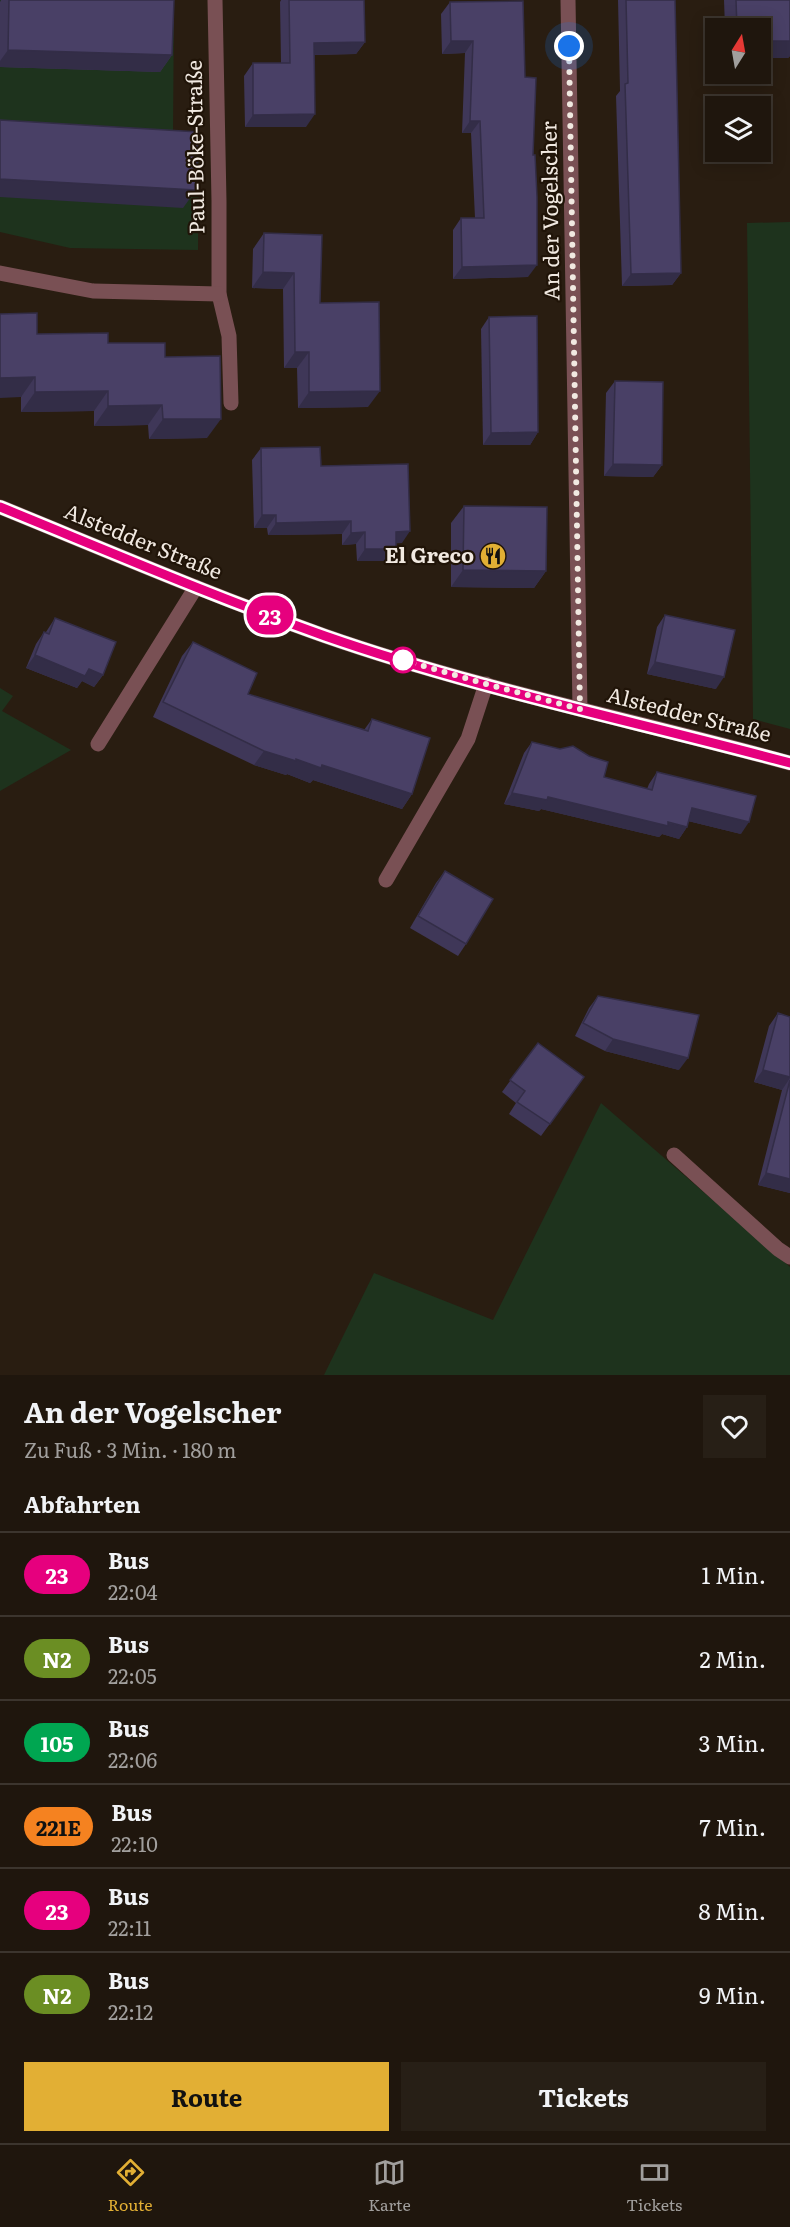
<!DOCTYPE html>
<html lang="de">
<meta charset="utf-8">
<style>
body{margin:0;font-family:Literata,serif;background:#271f16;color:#f1f3f6;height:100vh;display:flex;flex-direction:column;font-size:22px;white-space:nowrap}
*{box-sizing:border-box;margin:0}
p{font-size:20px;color:#a19f9d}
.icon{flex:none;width:33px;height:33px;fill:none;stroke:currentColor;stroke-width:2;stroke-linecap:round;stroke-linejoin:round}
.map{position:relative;height:1375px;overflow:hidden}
.panel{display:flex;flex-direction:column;background:#1f160d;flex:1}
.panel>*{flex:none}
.badge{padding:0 12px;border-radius:20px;font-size:21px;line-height:39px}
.needle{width:39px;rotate:11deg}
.fabs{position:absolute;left:705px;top:18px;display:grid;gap:12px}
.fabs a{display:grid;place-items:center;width:66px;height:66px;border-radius:0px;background:#1f160d;box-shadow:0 3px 15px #0003,0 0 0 2px #3c352e;font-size:30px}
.you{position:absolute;width:30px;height:30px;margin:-15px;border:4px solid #fff;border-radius:50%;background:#1a73e8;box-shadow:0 0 0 9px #1a73e833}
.map>.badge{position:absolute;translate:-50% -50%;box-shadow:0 0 0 3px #fff}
h2{padding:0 24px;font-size:22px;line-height:54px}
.round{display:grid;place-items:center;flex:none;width:63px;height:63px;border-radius:0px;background:#271f16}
.summary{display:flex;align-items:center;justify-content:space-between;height:102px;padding:0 24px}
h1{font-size:28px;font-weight:700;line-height:45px}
.button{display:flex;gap:12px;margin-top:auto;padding:12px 24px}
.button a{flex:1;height:69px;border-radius:0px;background:#e2af34;color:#111;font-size:24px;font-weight:700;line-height:69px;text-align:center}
.button a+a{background:#271f16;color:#f1f3f6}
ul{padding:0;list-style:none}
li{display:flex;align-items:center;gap:18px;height:84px;padding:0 24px;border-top:2px solid #3c352e}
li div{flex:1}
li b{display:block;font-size:22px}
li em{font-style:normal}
li .badge{min-width:66px;font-weight:700;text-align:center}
.tab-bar{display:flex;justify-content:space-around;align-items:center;height:84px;border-top:2px solid #3c352e;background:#1f160d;font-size:16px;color:#a19f9d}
.tab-bar a{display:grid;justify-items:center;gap:3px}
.tab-bar .current{color:#e2af34}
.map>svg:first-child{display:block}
.green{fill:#1e331d}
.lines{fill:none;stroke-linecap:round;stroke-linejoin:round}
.minor{stroke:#795054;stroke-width:15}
.wall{fill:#3f3758}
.shaded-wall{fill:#332d47}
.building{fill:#494066;stroke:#332d47;stroke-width:1.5}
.line-casing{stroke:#fff;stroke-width:14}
.line{stroke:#e6007e;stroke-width:9}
.walk{stroke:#f1e9e1;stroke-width:6;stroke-dasharray:0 10.8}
.stop-dot{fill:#fff;stroke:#e6007e;stroke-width:3}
.labels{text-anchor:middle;stroke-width:4.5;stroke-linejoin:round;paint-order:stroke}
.street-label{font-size:21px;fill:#f1e9e1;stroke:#201408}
.poi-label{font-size:21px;font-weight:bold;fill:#f1e9e1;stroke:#201408;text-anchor:end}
</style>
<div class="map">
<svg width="790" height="1375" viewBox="0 0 790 1375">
<rect width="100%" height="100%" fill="#291d11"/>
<g class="green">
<path d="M0,0h174l-1,137 26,4 -1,109 -128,-2 -70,-16z"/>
<path d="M790,222v507l-37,-10 -6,-496z"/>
<path d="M0,688l13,8 -11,15 69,39 -71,41z"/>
<path d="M601,1103l189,164v108h-466l50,-102 119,47z"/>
</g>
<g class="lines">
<g class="minor">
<path d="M215,0l4,201v93l10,42 2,67"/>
<path d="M568,0l12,709"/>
<path d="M0,273l93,18 126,3"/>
<path d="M0,507c108,44 215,90 325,129 152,53 310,84 465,127"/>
<path d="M98,744l98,-157"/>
<path d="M386,880l82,-141 18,-55"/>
<path d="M674,1155l104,94 12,8"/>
</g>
</g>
<g class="wall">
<path d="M1,0h173l-2,55 -12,17 -160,-5v-65z"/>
<path d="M281,0h83l1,42 -9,12 -42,1 -8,72h-61l-1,-51 9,-13h28l-1,-61z"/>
<path d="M618,0h57l6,273 -9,12 -50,1 -6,-190 4,-5z"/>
<path d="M724,0h66v56l-2,2h-28v-30h-35z"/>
<path d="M523,1l5,276 -75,2v-49l8,-12h14l-4,-85h-9l3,-80 -23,1 -1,-40 9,-12z"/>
<path d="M264,233l56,70 48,104 -70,1 -1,-40h-13l-1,-79 -31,-1 1,-39z"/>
<path d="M489,317l49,115 -8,13h-47l-2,-116z"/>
<path d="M37,334l71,9 57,14 42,81 -58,1 -1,-14 -54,1v-15l-73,1v-15z"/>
<path d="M615,381l47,84 -9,12 -49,-1 2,-83z"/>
<path d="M261,448l60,18 81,77h-6v6l-8,12h-31l-1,-17 -14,1v-11l-74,1 -1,-7h-13l-2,-68z"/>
<path d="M464,506l82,65 -12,17 -83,-1v-64z"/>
<path d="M665,615l51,74 -69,-15 10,-47z"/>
<path d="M55,618l48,57 -9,12 -12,-6 -5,7 -51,-20 10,-24 8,-12h2z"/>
<path d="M193,642l55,52 116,36 8,-11 40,75 -10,15 -89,-29 -3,3 -23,-9 -1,1 -32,-10 -101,-48 29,-61z"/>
<path d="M532,742l72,35 43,12 2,-5 8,-12 84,62 -53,-13 -1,6 -8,12 -17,-5 -3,3 -118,-28 -2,2 -35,-7 20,-51z"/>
<path d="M445,871l21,73 -8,12 -48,-28 26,-45z"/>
<path d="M598,996l81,74 -74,-19 -30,-15 14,-28z"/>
<path d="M778,1013l12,4v176l-32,-8 24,-95 -28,-8 15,-56z"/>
<path d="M538,1043l46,34 -43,59 -32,-22 7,-11 -14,-11z"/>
</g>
<g class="shaded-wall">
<path d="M451,41h22l-8,12 -23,1z"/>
<path d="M760,41h30v15l-2,2h-28z"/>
<path d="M365,42l-9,12 -51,1 9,-12z"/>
<path d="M8,50l164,5 -12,17 -160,-5v-6z"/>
<path d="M315,114l-9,13h-61l8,-12z"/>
<path d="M470,121h10l-9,12h-9z"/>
<path d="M0,179l196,11 -13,18 -183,-11z"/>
<path d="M537,265l-9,12 -75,2 9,-12z"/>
<path d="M263,272l31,1 -11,16 -31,-1z"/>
<path d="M681,273l-9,12 -50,1 9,-12z"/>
<path d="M295,352h14l-12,16h-13z"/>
<path d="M35,377l-14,20 -21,1v-20z"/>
<path d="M108,391l-14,20 -73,1 14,-20z"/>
<path d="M380,391l-12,16 -70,1 11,-16z"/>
<path d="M162,405l-14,20 -54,1 14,-20z"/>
<path d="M163,419h58l-14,19 -58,1z"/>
<path d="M538,432l-8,13h-47l8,-12z"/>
<path d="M613,464l49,1 -9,12 -49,-1z"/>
<path d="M262,515h14l-9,13h-13z"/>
<path d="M351,521l-9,13 -74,1 8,-12z"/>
<path d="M410,531l-8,12 -15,1 9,-12z"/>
<path d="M365,532l-9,12 -14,1 9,-12z"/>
<path d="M365,549h31l-8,12h-31z"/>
<path d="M463,570l83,1 -12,17 -83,-1z"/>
<path d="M35,655l54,14 14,6 -9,12 -12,-6 -5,7 -51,-20z"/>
<path d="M655,662l69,15 -8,12 -69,-15z"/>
<path d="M264,751l58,14 90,29 -10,15 -89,-29 -3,3 -23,-9 -1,1 -32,-10z"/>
<path d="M512,793l36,4 139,30 -8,12 -17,-5 -3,3 -118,-28 -2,2 -35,-7z"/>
<path d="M692,808l57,14 -8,12 -57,-14z"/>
<path d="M613,1039l75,19 -9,12 -74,-19z"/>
<path d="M763,1070l27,7v1l-8,12 -28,-8z"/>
<path d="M766,1173l24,6v14l-32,-8z"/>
</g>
<g class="building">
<path d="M9,0h165l-2,55 -164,-5z"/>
<path d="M289,0h75l1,42 -51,1 1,71 -62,1v-52h37z"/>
<path d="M626,0h49l6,273 -50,1 -6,-190 3,-1z"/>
<path d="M736,0h54v41h-30v-13h-23z"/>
<path d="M523,1l2,76 11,1 -3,77h2l2,42v68l-75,2 -1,-49h23l-4,-97h-10l3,-80h-22l-1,-39z"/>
<path d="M0,120l199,12 -3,58 -196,-11z"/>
<path d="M264,233l58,2 -2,68 59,-1 1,89 -71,1v-40h-14l-1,-79 -31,-1z"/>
<path d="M37,313v21l71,-1v10h57v14l55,-1 1,63h-58l-1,-14 -54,1v-15l-73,1v-15l-35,1v-64z"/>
<path d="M537,316l1,116 -47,1 -2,-116z"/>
<path d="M615,381l48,1 -1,83 -49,-1z"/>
<path d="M320,447l1,19 87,-2 2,67 -14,1v17h-31v-17l-14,1v-12l-75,2v-8h-14l-1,-67z"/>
<path d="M464,506l83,1 -1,64 -83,-1z"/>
<path d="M665,615l70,15 -11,47 -69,-15z"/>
<path d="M55,618l61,24 -13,33 -14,-6 -4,7 -50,-21 9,-23 5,2z"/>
<path d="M193,642l64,31 -9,21 120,37 4,-12 58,19 -18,56 -90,-29 -1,3 -25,-9v2l-32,-10 -101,-49z"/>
<path d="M532,742l28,7 13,-3 16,10 19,6 -4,15 48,13 5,-18 99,24 -7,26 -57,-14 -5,19 -19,-5v4l-120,-29 -1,3 -35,-7z"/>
<path d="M445,871l48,28 -27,45 -48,-28z"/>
<path d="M598,996l101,19 -11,43 -75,-19 -30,-16z"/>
<path d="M778,1013l12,4v60l-27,-7z"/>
<path d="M538,1043l46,34 -34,47 -33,-22 8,-11 -15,-11z"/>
<path d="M790,1080v99l-24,-6z"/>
</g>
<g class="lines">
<defs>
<path id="line" d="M0,507c108,44 215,90 325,129 152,53 310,85 465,127"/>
</defs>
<use href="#line" class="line-casing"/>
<use href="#line" class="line"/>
<path class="walk" d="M403,660l83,24 94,25 -11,-663"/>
</g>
<defs>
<symbol id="restaurant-disc" viewBox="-11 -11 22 22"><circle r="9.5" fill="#e2af34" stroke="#201408"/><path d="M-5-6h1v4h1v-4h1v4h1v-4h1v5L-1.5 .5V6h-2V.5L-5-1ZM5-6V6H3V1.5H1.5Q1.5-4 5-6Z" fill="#111"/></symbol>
</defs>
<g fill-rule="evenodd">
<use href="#restaurant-disc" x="478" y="541" width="30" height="30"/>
</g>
<circle class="stop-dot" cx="403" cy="660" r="12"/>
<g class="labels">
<g class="street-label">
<text transform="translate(196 147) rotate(-91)" y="7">Paul-Böke-Straße</text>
<text transform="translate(551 211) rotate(-91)" y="7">An der Vogelscher</text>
<text transform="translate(143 542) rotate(22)" y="7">Alstedder Straße</text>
<text transform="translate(689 715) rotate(14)" y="7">Alstedder Straße</text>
</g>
<g class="poi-label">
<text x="474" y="563">El Greco</text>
</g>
</g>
</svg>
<div class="fabs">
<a><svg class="needle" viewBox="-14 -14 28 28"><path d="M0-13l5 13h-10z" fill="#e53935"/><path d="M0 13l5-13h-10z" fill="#a19f9d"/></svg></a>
<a><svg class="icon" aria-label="layers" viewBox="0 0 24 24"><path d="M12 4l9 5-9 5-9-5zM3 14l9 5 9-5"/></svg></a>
</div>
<div class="you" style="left:569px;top:46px"></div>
<b class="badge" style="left:270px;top:615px;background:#e6007e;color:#fff">23</b>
</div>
<section class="panel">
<div class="summary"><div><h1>An der Vogelscher</h1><p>Zu Fuß · 3 Min. · 180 m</p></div><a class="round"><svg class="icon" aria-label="heart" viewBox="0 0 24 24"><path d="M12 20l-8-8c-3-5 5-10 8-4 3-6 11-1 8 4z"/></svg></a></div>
<h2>Abfahrten</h2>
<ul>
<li><span class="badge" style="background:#e6007e;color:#fff">23</span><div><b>Bus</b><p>22:04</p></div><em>1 Min.</em></li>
<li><span class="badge" style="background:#6b8e23;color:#fff">N2</span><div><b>Bus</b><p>22:05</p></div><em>2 Min.</em></li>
<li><span class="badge" style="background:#00a651;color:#fff">105</span><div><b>Bus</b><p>22:06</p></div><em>3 Min.</em></li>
<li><span class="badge" style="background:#f58220;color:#111">221E</span><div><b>Bus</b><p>22:10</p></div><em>7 Min.</em></li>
<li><span class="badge" style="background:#e6007e;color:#fff">23</span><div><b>Bus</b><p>22:11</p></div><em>8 Min.</em></li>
<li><span class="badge" style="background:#6b8e23;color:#fff">N2</span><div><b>Bus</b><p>22:12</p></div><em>9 Min.</em></li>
</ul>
<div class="button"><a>Route</a><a>Tickets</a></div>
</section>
<nav class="tab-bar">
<a class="current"><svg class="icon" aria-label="directions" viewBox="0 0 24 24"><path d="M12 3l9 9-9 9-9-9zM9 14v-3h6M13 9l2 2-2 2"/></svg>Route</a>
<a><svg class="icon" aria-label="map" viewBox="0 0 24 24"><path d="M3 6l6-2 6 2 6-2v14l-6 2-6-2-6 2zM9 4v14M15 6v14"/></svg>Karte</a>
<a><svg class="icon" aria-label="tickets" viewBox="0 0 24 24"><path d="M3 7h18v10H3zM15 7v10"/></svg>Tickets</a>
</nav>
